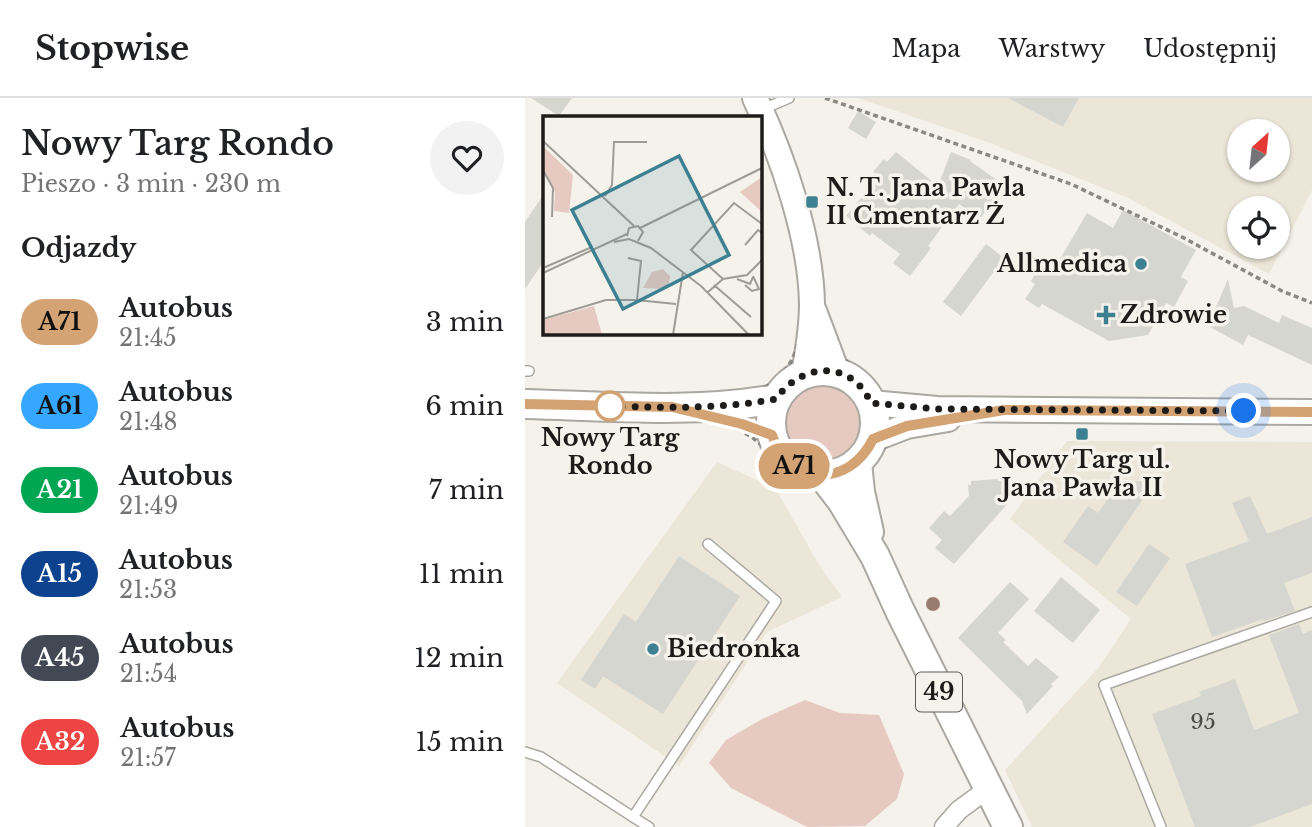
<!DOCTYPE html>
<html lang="pl">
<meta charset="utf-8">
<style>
body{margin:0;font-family:"Libre Baskerville",serif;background:#f2f2f2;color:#202124;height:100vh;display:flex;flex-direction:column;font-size:26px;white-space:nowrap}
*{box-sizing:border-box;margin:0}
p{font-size:23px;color:#757577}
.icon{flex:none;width:38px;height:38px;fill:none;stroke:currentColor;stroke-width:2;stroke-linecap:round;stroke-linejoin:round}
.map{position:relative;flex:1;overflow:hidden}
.sheet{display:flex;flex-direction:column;background:#fff;width:525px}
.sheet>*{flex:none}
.badge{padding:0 14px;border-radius:23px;font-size:24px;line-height:46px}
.needle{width:46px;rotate:27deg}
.buttons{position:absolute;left:702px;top:21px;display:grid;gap:14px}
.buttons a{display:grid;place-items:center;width:63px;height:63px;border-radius:50%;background:#fff;box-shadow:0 2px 5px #0004;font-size:35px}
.you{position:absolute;width:35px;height:35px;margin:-18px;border:5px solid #fff;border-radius:50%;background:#1a73e8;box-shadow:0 0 0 10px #1a73e833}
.map>.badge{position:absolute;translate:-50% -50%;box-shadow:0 0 0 4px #fff}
h2{padding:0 21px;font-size:26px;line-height:63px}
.round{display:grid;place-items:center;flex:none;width:74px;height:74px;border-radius:37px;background:#f2f2f2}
.summary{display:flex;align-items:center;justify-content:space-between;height:119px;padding:0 21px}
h1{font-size:33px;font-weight:600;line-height:52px}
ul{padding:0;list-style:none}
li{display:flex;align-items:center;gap:21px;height:84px;padding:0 21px}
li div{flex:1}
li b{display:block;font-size:26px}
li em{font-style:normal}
li .badge{min-width:77px;font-weight:700;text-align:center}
header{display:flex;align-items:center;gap:42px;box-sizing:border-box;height:98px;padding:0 35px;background:#fff;border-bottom:2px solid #e0e0e0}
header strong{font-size:33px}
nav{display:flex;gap:38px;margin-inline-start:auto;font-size:24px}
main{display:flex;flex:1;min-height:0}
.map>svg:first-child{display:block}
.built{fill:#ece6d8;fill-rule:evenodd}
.green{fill:#e6cac1}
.building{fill:#d4d6cf}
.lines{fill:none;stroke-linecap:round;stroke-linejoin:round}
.lane-casing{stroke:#aaa8a1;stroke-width:12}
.street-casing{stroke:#aaa8a1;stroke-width:21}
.secondary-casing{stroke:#aaa8a1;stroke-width:28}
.primary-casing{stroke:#aaa8a1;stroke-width:32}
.path{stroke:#8a8884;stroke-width:3.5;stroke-dasharray:5 3.5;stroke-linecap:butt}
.lane{stroke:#fff;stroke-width:9}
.street{stroke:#fff;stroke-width:18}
.secondary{stroke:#fff;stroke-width:24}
.primary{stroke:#fff;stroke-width:28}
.tree{fill:#987c70}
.line-casing{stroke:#fff;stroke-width:16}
.line{stroke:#d4a373;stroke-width:10}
.walk{stroke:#1d1c1a;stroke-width:7;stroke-dasharray:0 12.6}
.poi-dot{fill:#3d8091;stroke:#f5f2eb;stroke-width:2.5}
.stop-dot{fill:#fff;stroke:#d4a373;stroke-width:3.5}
.labels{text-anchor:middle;stroke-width:7;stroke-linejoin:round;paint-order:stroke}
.number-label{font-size:21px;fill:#4b4a47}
.shield{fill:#f5f2eb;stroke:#5e5c59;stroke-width:2}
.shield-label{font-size:23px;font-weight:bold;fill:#1d1c1a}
.poi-label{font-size:24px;font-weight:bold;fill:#1d1c1a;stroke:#f5f2eb;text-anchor:start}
.stop-label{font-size:24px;font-weight:bold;fill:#1d1c1a;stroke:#f5f2eb}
.inset-road{fill:none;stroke:#9f9c97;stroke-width:2}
.view{fill:#3d8091;fill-opacity:0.15;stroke:#3d8091;stroke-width:3.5}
.inset-edge{fill:none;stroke:#1d1c1a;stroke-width:3.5}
</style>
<header>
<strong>Stopwise</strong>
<nav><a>Mapa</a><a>Warstwy</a><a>Udostępnij</a></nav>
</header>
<main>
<section class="sheet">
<div class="summary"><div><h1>Nowy Targ Rondo</h1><p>Pieszo · 3 min · 230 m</p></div><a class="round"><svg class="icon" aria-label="heart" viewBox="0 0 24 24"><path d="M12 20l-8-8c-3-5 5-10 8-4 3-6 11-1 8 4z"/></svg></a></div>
<h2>Odjazdy</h2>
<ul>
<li><span class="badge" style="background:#d4a373;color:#111">A71</span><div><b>Autobus</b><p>21:45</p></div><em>3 min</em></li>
<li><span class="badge" style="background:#35a7ff;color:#111">A61</span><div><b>Autobus</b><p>21:48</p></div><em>6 min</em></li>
<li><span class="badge" style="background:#00a651;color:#fff">A21</span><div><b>Autobus</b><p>21:49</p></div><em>7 min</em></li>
<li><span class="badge" style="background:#0d438e;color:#fff">A15</span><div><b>Autobus</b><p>21:53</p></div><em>11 min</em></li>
<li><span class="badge" style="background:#424954;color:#fff">A45</span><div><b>Autobus</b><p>21:54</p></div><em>12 min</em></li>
<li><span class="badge" style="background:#ef4444;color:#fff">A32</span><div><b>Autobus</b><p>21:57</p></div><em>15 min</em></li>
</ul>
</section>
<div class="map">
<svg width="787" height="729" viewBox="0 0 787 729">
<rect width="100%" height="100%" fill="#f5f2eb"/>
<g class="built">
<path d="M333,0h454v92l-43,84 -141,-76 -138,-55zM714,33h38v39h-38zM714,110h38v39h-38z"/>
<path d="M542,343l245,1v385h-280l-27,-57 94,-103 32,-48 -121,-100z"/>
<path d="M192,364l59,27 43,76 23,32 -75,35 -88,134 -122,-83z"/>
</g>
<g class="green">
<circle cx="297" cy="324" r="40"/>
<path d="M280,602l35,13 39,2 25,59 -7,25 -32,27 -58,1 -76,-39 -22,-25 17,-23 36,-21z"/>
</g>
<g class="building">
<path d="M6,0h41l-13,18z"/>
<path d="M483,0h71l-16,29z"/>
<path d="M333,13l18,11 -10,17 -18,-11z"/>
<path d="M371,54l42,34 13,-34 20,8 -1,1 34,24 -24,34 -21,-15 -31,42 3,2 -21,28 -17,-13 7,-9 -28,-21 -2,3 -24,-20 33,-39 -6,-5 11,-13 3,3z"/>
<path d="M19,96v67l-19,28v-67z"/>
<path d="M598,112l73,40 -15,27 7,4 -14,26 -8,-4 -18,32 -39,6 -67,-37 -3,4 -14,-9 10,-15 -4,-3 14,-25 12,8 30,-51 26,15z"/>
<path d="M461,146l18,14 -43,58 -18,-14z"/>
<path d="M703,181l6,29 10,-2 35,17 3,-8 30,13v37l-64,-30 -5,10 -35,-19z"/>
<path d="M633,379l-61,89 -34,-24 25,-36 10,7 23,-33 5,4z"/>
<path d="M473,381v2h10l2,20 -56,63 -19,-16 7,-8 -13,-12 15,-17 6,5 19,-20 -1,-11h3v-4z"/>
<path d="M725,398l17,38 45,-17v56l-28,10 11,28 -31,10 -1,-2 -51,18 -27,-73 64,-23 -17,-38z"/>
<path d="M624,446l21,14 -33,48 -21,-14z"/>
<path d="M154,458l61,40 -77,118 -60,-38 -8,13 -14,-9 43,-66 12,8z"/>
<path d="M536,479l39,33 -27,33 -39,-32z"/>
<path d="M485,484l19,17 -31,34 8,7 -3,2 25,24 8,-8 23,19 -8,7 2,2 -26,28 -5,-13 -64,-63z"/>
<path d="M774,526l4,10 9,-4v174l-62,23h-55l-43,-113 49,-18 -2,-4 36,-13 19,51 45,-17 -30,-78z"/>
</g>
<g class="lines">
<defs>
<g id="lane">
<path d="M238,11l26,-11"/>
<path d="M0,273h4"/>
<path d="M0,654l16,5 92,60"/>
<path d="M124,729l-16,-10 143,-216 -68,-57"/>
<path d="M636,729l-57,-142 208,-73"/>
</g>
<path id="street" d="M419,729l15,-17 30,-22"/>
<g id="secondary">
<path d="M230,0c28,59 56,141 57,206 0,23 -4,47 -8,70"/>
<path d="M289,213l23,61"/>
<path d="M346,305l66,6 375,3"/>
<path d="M348,341l34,-13 41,-7"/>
</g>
<g id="primary">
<circle cx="298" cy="325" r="52"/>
<path d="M0,306c83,2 169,10 251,-5"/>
<path d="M332,365l3,29 9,40"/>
<path d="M297,377l20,26 33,55 25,55 108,216"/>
</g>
</defs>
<use href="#lane" class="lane-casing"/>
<use href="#street" class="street-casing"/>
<use href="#secondary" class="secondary-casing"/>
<use href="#primary" class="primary-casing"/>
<g class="path">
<path d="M300,0l246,86 111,53 100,54 30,12"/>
<path d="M310,239l7,20 38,35 11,5 11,1 2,37c-21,11 -40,25 -37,52l-35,16c-3,-4 -6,-10 -10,-13 -10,-9 -25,-9 -35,-18 -17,-14 -24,-31 -45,-40l2,-38c28,-5 47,-23 54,-51z"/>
</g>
<use href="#lane" class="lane"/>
<use href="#street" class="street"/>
<use href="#secondary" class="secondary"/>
<use href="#primary" class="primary"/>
</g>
<circle class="tree" cx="408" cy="506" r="7"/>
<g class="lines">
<defs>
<path id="line" d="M0,306l147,3 70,17 30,11c18,53 78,52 101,4l34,-13 97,-16 308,2"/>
</defs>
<use href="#line" class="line-casing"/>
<use href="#line" class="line"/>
<path class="walk" d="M85,308c56,2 112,3 166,-7 26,-37 75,-40 95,4l66,6 307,2"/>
</g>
<g class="poi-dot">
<rect x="280" y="97" width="14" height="14" rx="3.5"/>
<circle cx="616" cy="166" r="7"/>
<path d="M577.5 206.5h7v7h7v7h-7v7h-7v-7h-7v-7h7z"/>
<rect x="550" y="329" width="14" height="14" rx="3.5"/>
<circle cx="128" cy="551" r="7"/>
</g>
<circle class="stop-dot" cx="85" cy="308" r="14"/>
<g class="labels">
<g class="number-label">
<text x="678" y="631">95</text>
</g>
<rect class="shield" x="391" y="574.5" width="46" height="39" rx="5"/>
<g class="shield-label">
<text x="414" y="602">49</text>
</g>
<g class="poi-label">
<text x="301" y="98">N. T. Jana Pawla<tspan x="301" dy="28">II Cmentarz Ż</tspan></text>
<text x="602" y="174" text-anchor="end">Allmedica</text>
<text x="595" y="225">Zdrowie</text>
<text x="557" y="370" text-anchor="middle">Nowy Targ ul.<tspan x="557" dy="28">Jana Pawła II</tspan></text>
<text x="142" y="559">Biedronka</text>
</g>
<g class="stop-label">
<text x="85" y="348">Nowy Targ<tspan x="85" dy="28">Rondo</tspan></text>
</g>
</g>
<g transform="translate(18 18)">
<rect width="219" height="219" fill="#f5f2eb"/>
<path d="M0,30l30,29 -4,38 -15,-2 1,-18 -12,-27zM219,61v35l-22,-20zM120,153l7,7 -1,9 -6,4 -20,-1 9,-16zM51,190l8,29h-59v-15z" fill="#e6cac1"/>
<path class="inset-road" d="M0,25l91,85M0,54l10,18 -1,29M62,80l7,-11 2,-43h33M97,112l122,-60M84,120l2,-8 9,-2 5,6 -5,9M71,126l15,-3 22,9 50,38 48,49M202,129l13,-15 4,3M85,142l13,3 -4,39 39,4M0,152l49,-21M0,157l84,-39M180,163l-32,-29 43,-47 28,21M194,163l13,5 3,-7M171,169l37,32M202,169l7,6 7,-2 -6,-13M165,176l15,-13 24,-4 15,-15M0,203l63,-19h31M130,219l10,-63"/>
<path class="view" d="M136,40l50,99 -106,54 -51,-99z"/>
<rect width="219" height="219" class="inset-edge"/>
</g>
</svg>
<div class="buttons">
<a><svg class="needle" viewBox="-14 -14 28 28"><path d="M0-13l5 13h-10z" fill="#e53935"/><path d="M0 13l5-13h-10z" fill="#757577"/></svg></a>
<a><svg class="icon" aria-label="locate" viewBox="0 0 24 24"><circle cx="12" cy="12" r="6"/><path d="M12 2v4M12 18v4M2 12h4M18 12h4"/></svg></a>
</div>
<div class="you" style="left:719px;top:313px"></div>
<b class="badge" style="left:269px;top:368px;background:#d4a373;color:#111">A71</b>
</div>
</main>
